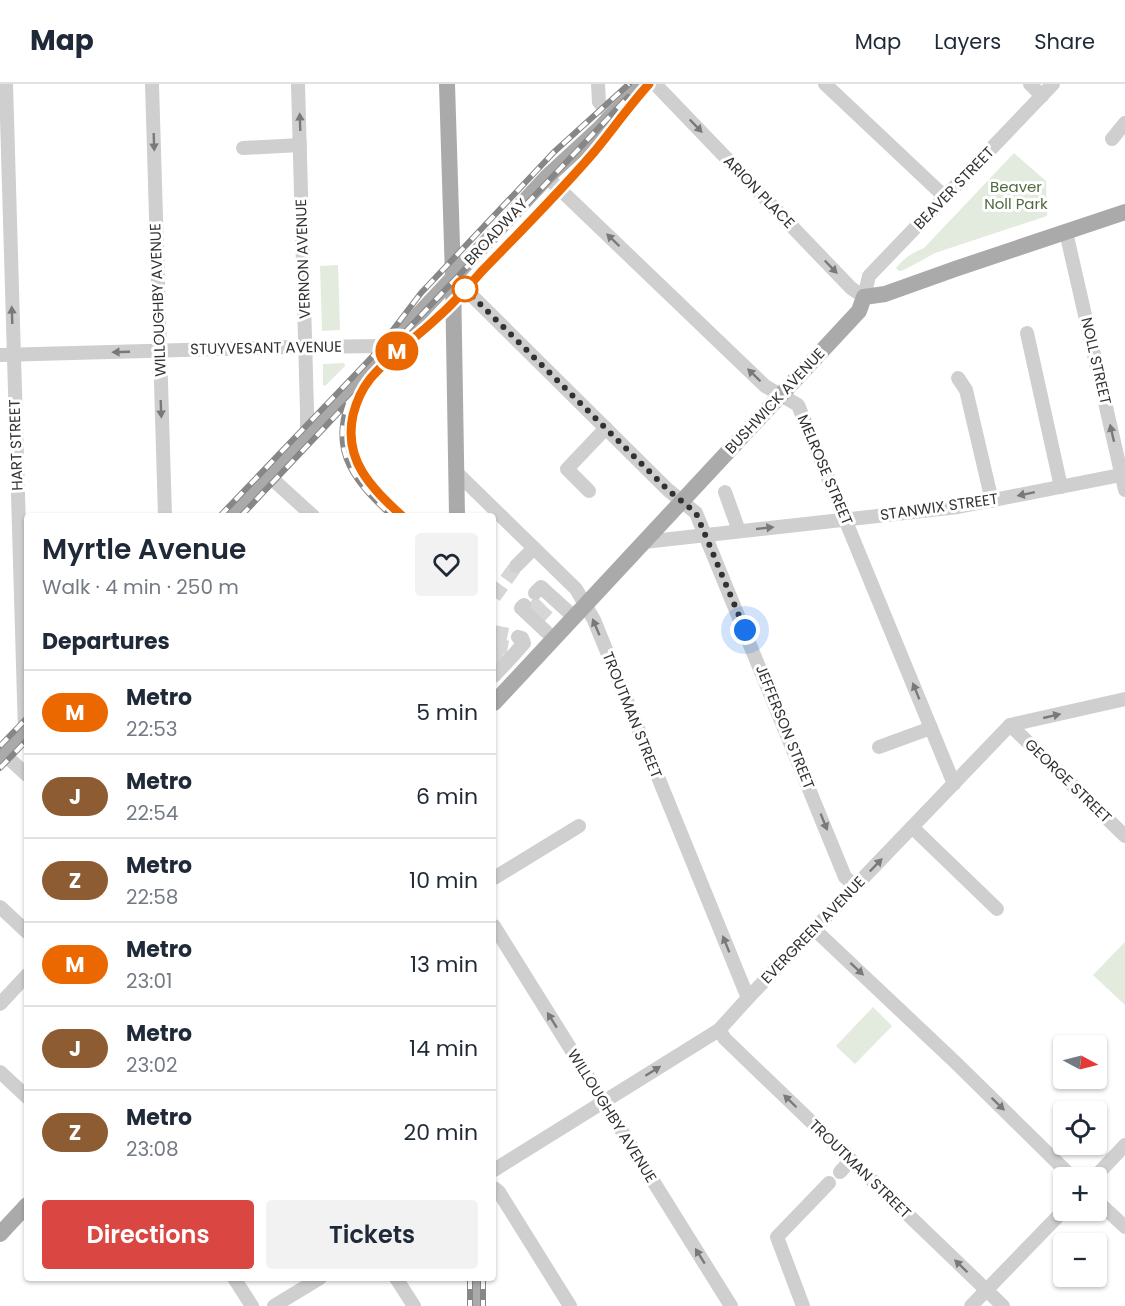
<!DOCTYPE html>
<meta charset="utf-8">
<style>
body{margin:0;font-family:Poppins,sans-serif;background:#f2f2f3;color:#1f2937;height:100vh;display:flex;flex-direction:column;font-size:22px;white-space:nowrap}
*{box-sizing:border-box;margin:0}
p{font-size:20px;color:#747a83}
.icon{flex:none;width:33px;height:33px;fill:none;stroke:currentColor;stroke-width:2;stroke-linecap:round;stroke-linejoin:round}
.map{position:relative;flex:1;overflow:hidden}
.drawer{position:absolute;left:24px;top:429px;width:472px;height:768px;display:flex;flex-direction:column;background:#fff;border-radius:6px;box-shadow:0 2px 4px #0004}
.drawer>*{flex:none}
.badge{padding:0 12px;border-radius:20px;font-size:21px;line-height:39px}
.needle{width:39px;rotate:97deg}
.controls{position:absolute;left:1053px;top:951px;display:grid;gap:12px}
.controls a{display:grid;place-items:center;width:54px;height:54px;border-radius:6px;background:#fff;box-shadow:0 2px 4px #0004;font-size:30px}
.you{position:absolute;width:30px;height:30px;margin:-15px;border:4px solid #fff;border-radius:50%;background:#1a73e8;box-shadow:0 0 0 9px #1a73e833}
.map>.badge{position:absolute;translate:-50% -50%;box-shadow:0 0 0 3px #fff}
h2{padding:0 18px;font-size:22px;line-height:54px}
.round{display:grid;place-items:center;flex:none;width:63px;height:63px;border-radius:6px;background:#f2f2f3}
.overview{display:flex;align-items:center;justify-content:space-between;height:102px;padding:0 18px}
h1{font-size:28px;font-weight:600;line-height:45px}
.action{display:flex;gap:12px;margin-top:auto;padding:12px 18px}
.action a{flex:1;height:69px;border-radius:6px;background:#da4743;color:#fff;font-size:24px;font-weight:600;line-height:69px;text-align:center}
.action a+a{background:#f2f2f3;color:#1f2937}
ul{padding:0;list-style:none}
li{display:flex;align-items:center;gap:18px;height:84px;padding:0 18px;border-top:2px solid #e0e1e3}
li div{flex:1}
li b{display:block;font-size:22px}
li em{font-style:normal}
li .badge{min-width:66px;font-weight:700;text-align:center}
header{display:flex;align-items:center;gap:36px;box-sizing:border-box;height:84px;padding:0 30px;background:#fff;border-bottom:2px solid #e0e1e3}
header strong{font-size:28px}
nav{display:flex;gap:33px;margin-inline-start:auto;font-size:21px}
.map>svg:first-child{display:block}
.green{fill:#e3eade}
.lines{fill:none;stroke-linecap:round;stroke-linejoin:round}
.minor-tunnel{stroke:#d6d6d6;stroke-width:14;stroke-dasharray:14 7;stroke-linecap:butt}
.minor{stroke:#cfcfcf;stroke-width:14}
.major{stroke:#aaa;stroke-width:16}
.rail-casing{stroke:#878787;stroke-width:6}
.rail{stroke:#fff;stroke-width:4;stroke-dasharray:11;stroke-linecap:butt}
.oneway{fill:#797979}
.line-casing{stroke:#fff;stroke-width:14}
.line{stroke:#eb6800;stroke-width:9}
.walk{stroke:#323232;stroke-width:6;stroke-dasharray:0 10.8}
.stop-dot{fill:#fff;stroke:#eb6800;stroke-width:3}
.labels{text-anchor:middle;stroke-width:6;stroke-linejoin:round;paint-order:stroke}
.park-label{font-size:15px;fill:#516b41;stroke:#fff}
.street-label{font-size:15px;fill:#323232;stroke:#fff}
</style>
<header>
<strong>Map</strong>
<nav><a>Map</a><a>Layers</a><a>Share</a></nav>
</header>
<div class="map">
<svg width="1125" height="1222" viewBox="0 0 1125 1222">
<rect width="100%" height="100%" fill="#fff"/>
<g class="green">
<path d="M1014,69l32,28 1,35 -112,37 -31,17 -5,1 -3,-3c9,-11 15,-14 28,-20z"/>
<path d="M338,181l2,65 -18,1 -2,-65z"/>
<path d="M344,279l1,3 -20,20 -2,-1v-21z"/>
<path d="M1125,858v63l-32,-30z"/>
<path d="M873,923l19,19 -37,38 -19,-18z"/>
</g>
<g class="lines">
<g class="minor-tunnel">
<path d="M494,513l22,-31"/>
<path d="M531,527l11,-11"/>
<path d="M538,534l11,-12"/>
<path d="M494,548l24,5"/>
<path d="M494,561l21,4"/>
<path d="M494,575l9,1"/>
</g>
<g class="minor">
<path d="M6,0l19,649"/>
<path d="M152,0l13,432"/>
<path d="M298,0l9,327v23"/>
<path d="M598,0l1,18 12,14"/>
<path d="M655,0l196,204 13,9 5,-21 184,-192"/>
<path d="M825,0l120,113"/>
<path d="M1030,0l12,12"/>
<path d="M1112,55l13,-16"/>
<path d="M243,64l57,-3"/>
<path d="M547,93l218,209 33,19 156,379"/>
<path d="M1066,148l59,258"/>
<path d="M453,193l215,213 28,23 149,364 10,9"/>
<path d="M1027,249l34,154"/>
<path d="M0,271l294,-8 94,-1"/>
<path d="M958,294l8,12 26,111"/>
<path d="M456,388l120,117 18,31 154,378"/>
<path d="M269,392l44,40"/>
<path d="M589,407l-22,-22 39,-41"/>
<path d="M725,408l14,39"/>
<path d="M644,458l314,-35 167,-33"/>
<path d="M516,482l18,-18"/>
<path d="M535,509l6,-6 33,30"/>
<path d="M524,521l-3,3 33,31"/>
<path d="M494,592l14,-15 16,-18 -2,-5 -4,-1"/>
<path d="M1010,641l115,111"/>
<path d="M879,663l52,-19"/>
<path d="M5,671l22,20"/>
<path d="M912,743l85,82"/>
<path d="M494,794l85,-52"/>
<path d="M0,823l27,25"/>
<path d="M494,842l237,380"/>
<path d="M814,845l141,133 118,116"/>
<path d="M0,920l27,-29"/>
<path d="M719,946l6,9 278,267"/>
<path d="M0,988l27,25"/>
<path d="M494,1086l225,-140 29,-32 262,-273 115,-26"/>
<path d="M840,1088l11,-12"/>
<path d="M1094,1094l31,-33"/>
<path d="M494,1104l5,4 71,114"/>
<path d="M1096,1116l29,27"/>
<path d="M234,1194l18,28"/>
<path d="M396,1194l18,28"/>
<path d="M274,1222l46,-28"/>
<path d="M803,1222l-26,-69 52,-54"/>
<path d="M971,1222l93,-96"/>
</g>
<g class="major">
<path d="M447,0l6,193 4,239"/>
<path d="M231,432l76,-82 240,-257 51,-47 44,-46"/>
<path d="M494,619l365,-392 5,-14 21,-3 70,-25 170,-57"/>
<path d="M0,676l27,-29"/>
<path d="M0,1150l27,-29"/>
<path d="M476,1194v28"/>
</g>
<defs>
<g id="rail">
<path d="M390,264l238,-251"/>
<path d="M348,320c-18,50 9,80 44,112"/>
<path d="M220,432l153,-160 48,-63 133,-141 75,-68"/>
<path d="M241,432l150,-159 46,-39 87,-90 72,-79 30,-38 23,-27"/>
<path d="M0,662l27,-28"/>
<path d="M0,684l27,-28"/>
<path d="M470,1194v28"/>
<path d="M483,1194v28"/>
</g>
</defs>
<use href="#rail" class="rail-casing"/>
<use href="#rail" class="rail"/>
</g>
<defs><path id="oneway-solid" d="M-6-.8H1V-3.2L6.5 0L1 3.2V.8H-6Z" transform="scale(1.5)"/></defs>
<g class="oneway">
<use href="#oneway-solid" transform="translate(300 38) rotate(-92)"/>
<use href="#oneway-solid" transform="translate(696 42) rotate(46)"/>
<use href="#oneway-solid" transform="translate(154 58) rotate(88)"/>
<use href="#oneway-solid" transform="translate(613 156) rotate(-136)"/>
<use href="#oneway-solid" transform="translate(831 183) rotate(46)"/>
<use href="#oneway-solid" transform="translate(12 231) rotate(-92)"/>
<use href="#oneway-solid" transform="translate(121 268) rotate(178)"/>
<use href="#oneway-solid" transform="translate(754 291) rotate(-136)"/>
<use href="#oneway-solid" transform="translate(161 325) rotate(88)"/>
<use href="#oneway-solid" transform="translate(1112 349) rotate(-103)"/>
<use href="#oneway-solid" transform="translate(1026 410) rotate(168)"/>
<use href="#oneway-solid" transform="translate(765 444) rotate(-6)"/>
<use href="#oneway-solid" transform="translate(596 543) rotate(-113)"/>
<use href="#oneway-solid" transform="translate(916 607) rotate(-112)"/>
<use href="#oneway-solid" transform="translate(1052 632) rotate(-13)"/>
<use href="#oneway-solid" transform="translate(824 738) rotate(68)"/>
<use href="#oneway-solid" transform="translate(876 781) rotate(-46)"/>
<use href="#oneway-solid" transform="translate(726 860) rotate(-112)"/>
<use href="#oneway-solid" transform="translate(857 885) rotate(43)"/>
<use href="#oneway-solid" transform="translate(552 936) rotate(-122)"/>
<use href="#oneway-solid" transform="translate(653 987) rotate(-32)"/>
<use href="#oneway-solid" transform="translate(790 1017) rotate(-136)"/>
<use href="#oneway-solid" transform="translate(998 1020) rotate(44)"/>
<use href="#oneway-solid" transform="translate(700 1172) rotate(-122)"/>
<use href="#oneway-solid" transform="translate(961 1182) rotate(-136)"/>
</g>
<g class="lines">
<defs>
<path id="line" d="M402,432c-30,-28 -59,-55 -49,-101 3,-12 9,-26 17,-36 20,-24 46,-41 68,-62 16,-14 30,-30 44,-46 38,-39 77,-78 113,-120 18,-22 35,-46 54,-67"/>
</defs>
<use href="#line" class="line-casing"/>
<use href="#line" class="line"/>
<path class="walk" d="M465,205l203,201 28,23 49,117"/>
</g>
<circle class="stop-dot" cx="465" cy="205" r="12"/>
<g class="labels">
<g class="park-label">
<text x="1016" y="108">Beaver<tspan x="1016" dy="17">Noll Park</tspan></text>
</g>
<g class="street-label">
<text transform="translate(954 104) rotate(-46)" y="5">BEAVER STREET</text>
<text transform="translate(759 108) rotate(46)" y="5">ARION PLACE</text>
<text transform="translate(496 148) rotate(-47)" y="5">BROADWAY</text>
<text transform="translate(303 175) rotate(-92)" y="5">VERNON AVENUE</text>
<text transform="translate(158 216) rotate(-92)" y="5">WILLOUGHBY AVENUE</text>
<text transform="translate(266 264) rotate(-1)" y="5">STUYVESANT AVENUE</text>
<text transform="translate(1096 277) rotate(77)" y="5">NOLL STREET</text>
<text transform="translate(775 317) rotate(-47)" y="5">BUSHWICK AVENUE</text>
<text transform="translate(16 361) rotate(-92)" y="5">HART STREET</text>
<text transform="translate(825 386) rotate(67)" y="5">MELROSE STREET</text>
<text transform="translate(939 423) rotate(-8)" y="5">STANWIX STREET</text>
<text transform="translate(632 631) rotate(68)" y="5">TROUTMAN STREET</text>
<text transform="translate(785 643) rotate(68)" y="5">JEFFERSON STREET</text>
<text transform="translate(1068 697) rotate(44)" y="5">GEORGE STREET</text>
<text transform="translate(813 846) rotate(-46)" y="5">EVERGREEN AVENUE</text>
<text transform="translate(612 1032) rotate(58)" y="5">WILLOUGHBY AVENUE</text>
<text transform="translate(860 1085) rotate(44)" y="5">TROUTMAN STREET</text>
</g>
</g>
</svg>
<div class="controls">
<a><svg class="needle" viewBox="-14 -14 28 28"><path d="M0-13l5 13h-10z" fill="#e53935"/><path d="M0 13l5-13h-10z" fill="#747a83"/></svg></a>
<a><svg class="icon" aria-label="locate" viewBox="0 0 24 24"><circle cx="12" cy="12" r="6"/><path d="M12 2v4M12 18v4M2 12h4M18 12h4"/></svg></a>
<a>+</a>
<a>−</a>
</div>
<div class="you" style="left:745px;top:546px"></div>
<b class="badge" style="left:397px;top:267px;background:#eb6800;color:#fff">M</b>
<section class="drawer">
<div class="overview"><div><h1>Myrtle Avenue</h1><p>Walk · 4 min · 250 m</p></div><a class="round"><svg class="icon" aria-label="heart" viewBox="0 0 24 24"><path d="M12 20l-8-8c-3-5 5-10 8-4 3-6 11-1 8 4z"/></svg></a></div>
<h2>Departures</h2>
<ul>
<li><span class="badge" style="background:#eb6800;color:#fff">M</span><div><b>Metro</b><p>22:53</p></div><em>5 min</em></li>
<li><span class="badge" style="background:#8e5c33;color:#fff">J</span><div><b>Metro</b><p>22:54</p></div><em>6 min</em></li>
<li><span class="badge" style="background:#8e5c33;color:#fff">Z</span><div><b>Metro</b><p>22:58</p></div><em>10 min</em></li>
<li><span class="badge" style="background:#eb6800;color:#fff">M</span><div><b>Metro</b><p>23:01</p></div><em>13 min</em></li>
<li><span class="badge" style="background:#8e5c33;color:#fff">J</span><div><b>Metro</b><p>23:02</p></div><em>14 min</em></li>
<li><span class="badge" style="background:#8e5c33;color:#fff">Z</span><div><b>Metro</b><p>23:08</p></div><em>20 min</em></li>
</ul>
<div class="action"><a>Directions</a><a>Tickets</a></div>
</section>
</div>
